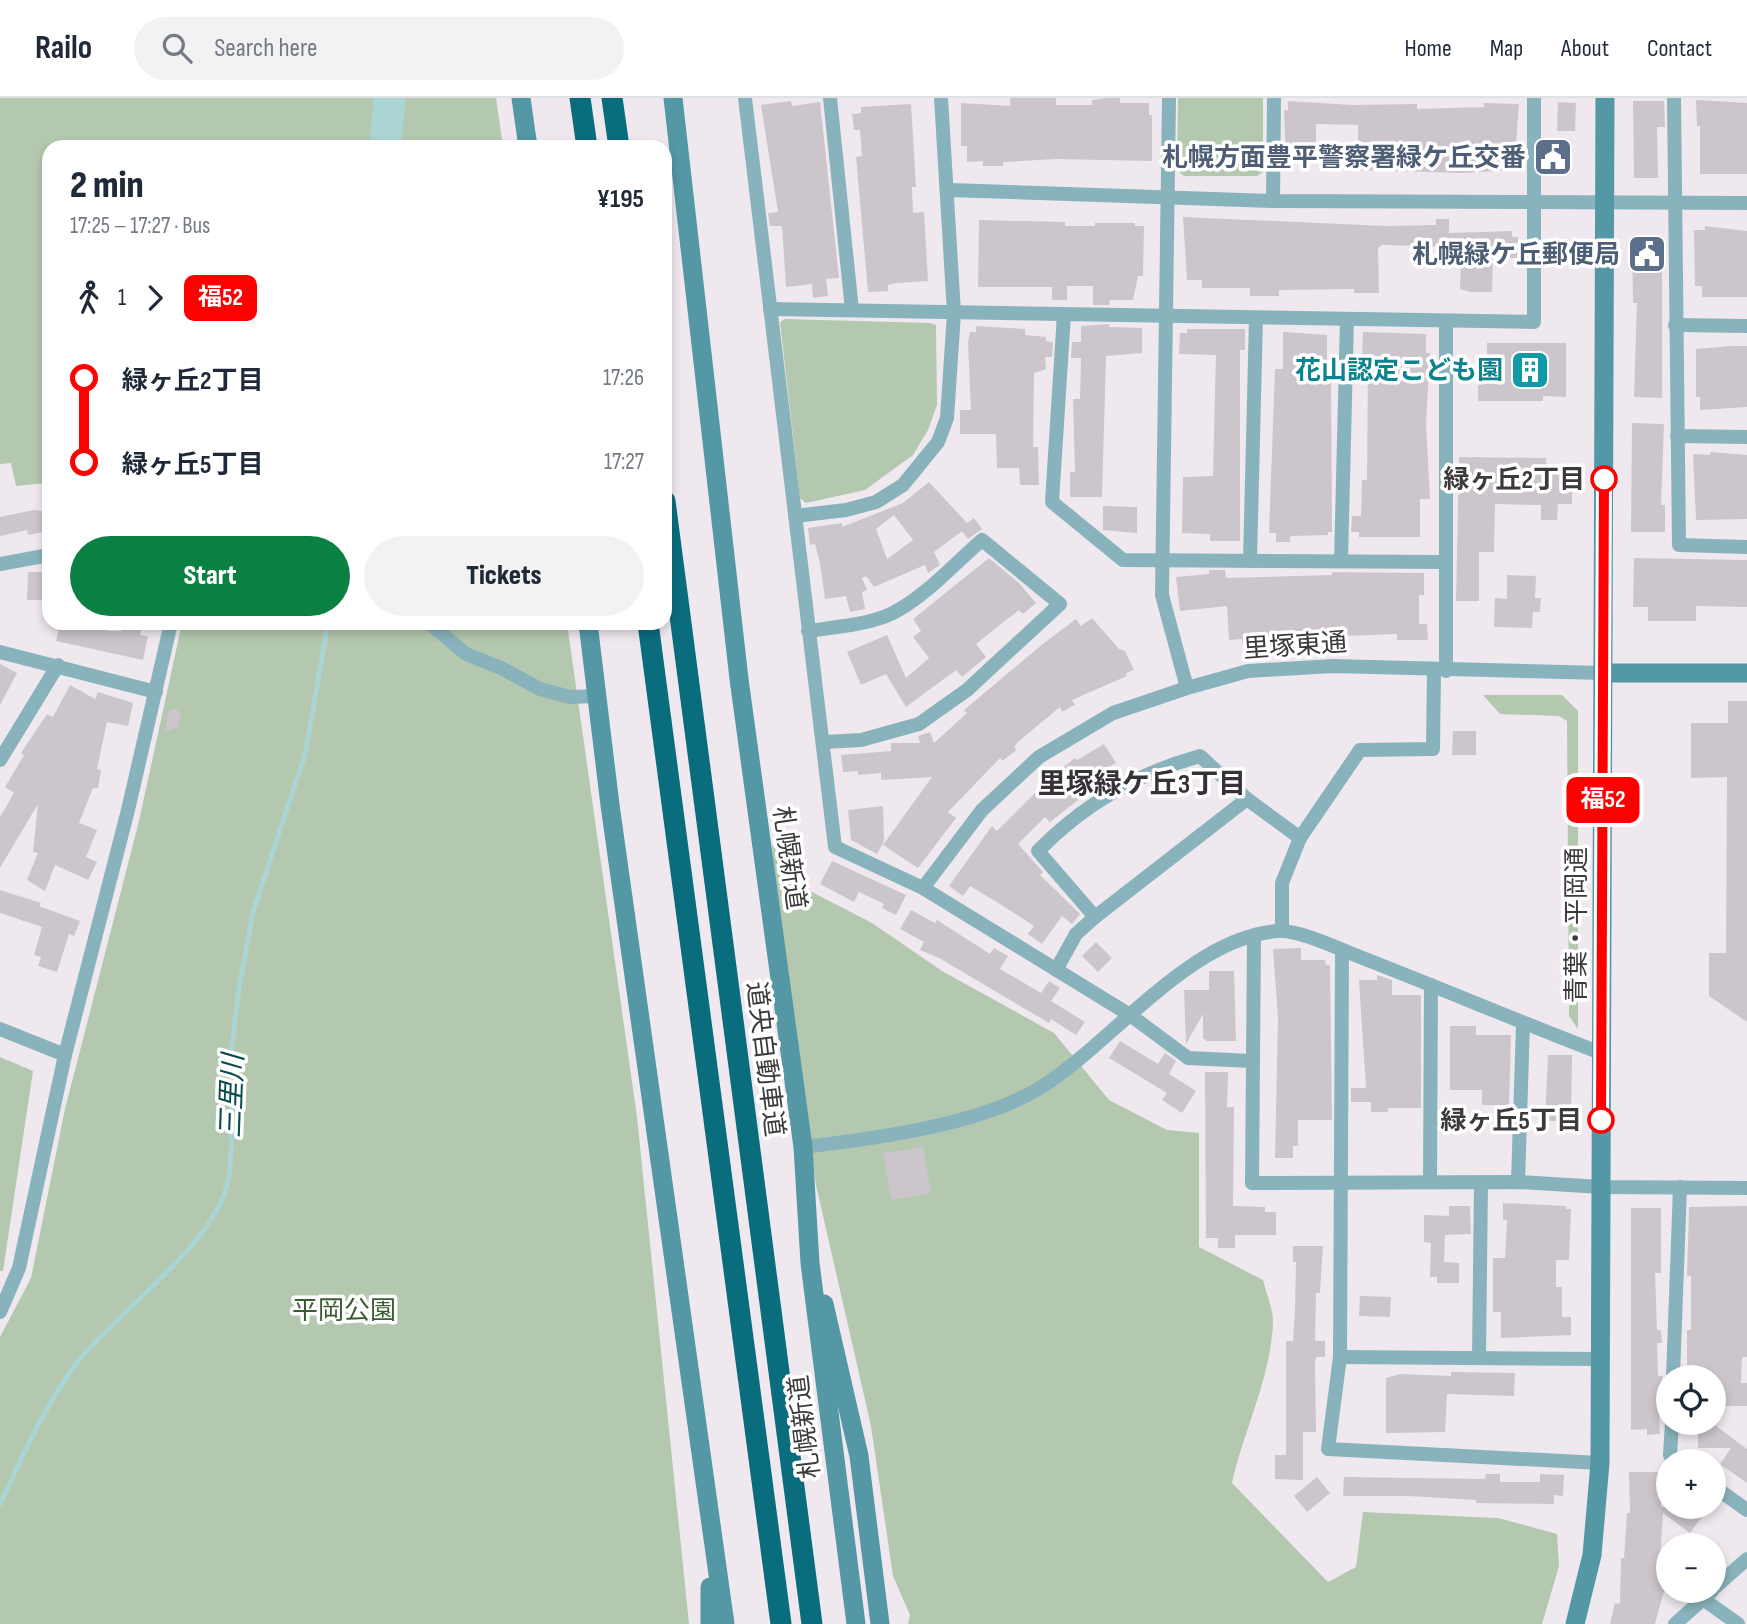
<!DOCTYPE html>
<meta charset="utf-8">
<style>
body{margin:0;font-family:"Sofia Sans Condensed","Noto Sans JP",sans-serif;background:#f2f2f3;color:#1f2937;height:100vh;display:flex;flex-direction:column;font-size:26px;white-space:nowrap}
*{box-sizing:border-box;margin:0}
p{font-size:23px;color:#747a83}
.icon{flex:none;width:38px;height:38px;fill:none;stroke:currentColor;stroke-width:2;stroke-linecap:round;stroke-linejoin:round}
.map{position:relative;flex:1;overflow:hidden}
.panel{position:absolute;left:42px;top:42px;width:630px;height:490px;display:flex;flex-direction:column;background:#fff;border-radius:21px;box-shadow:0 4px 10px #0003}
.panel>*{flex:none}
.badge{padding:0 14px;border-radius:10px;font-size:24px;line-height:46px}
.tools{position:absolute;left:1656px;top:1267px;display:grid;gap:14px}
.tools a{display:grid;place-items:center;width:70px;height:70px;border-radius:50%;background:#fff;box-shadow:0 4px 10px #0003;font-size:35px}
.map>.badge{position:absolute;translate:-50% -50%;box-shadow:0 0 0 4px #fff}
.legs{display:flex;align-items:center;gap:10px;height:77px;padding:0 28px;font-size:23px}
.legs p{margin-inline-start:auto}
.overview{display:flex;align-items:center;justify-content:space-between;height:119px;padding:0 28px}
h1{font-size:38px;font-weight:800;line-height:52px}
.button{display:flex;gap:14px;margin-top:auto;padding:14px 28px}
.button a{flex:1;height:80px;border-radius:42px;background:#0b8043;color:#fff;font-size:28px;font-weight:800;line-height:80px;text-align:center}
.button a+a{background:#f2f2f3;color:#1f2937}
ul{padding:0 28px;list-style:none}
li{display:flex;align-items:center;gap:24px;height:84px;font-size:26px}
li i{display:grid;place-items:center;width:10px;height:100%;margin:0 9px;background:currentColor}
li i::after{content:'';width:18px;height:18px;margin:-9px;border:5px solid;border-radius:50%;background:#fff}
li p{margin-inline-start:auto}
li:first-child i{background:linear-gradient(#0000 50%,currentColor 0)}
li:last-child i{background:linear-gradient(currentColor 50%,#0000 0)}
header{display:flex;align-items:center;gap:42px;box-sizing:border-box;height:98px;padding:0 35px;background:#fff;border-bottom:2px solid #e0e1e3}
header strong{font-size:33px}
nav{display:flex;gap:38px;margin-inline-start:auto;font-size:24px}
.search{width:490px;height:63px;background:#f2f2f3;display:flex;align-items:center;gap:18px;box-sizing:border-box;padding:0 24px;border-radius:38px;color:#747a83;font-size:26px}
.map>svg:first-child{display:block}
.green{fill:#b3c8af}
.lines{fill:none;stroke-linecap:round;stroke-linejoin:round}
.stream{stroke:#aad5d4;stroke-width:5}
.river{stroke:#aad5d4;stroke-width:32}
.building{fill:#ccc5cb;fill-rule:evenodd}
.street{stroke:#89b3bc;stroke-width:14}
.secondary{stroke:#5497a5;stroke-width:19}
.highway{stroke:#0a6d7e;stroke-width:21}
.line-1-casing{stroke:#fff;stroke-width:16}
.line-1{stroke:#f00;stroke-width:10}
.stop-1-dot{fill:#fff;stroke:#f00;stroke-width:3.5}
.labels{text-anchor:middle;stroke-width:7;stroke-linejoin:round;paint-order:stroke}
.service-label{font-size:26px;font-weight:bold;fill:#4e5e75;stroke:#fff;text-anchor:end}
.culture-label{font-size:26px;font-weight:bold;fill:#0d838f;stroke:#fff;text-anchor:end}
.stop-label{font-size:26px;font-weight:bold;fill:#3d3a3d;stroke:#fff;text-anchor:end}
.street-label{font-size:26px;fill:#3d3a3d;stroke:#fff}
.park-label{font-size:26px;fill:#3b5c33;stroke:#fff}
.neighbourhood-label{font-size:28px;font-weight:bold;fill:#373237;stroke:#fff}
.water-label{font-size:28px;font-style:italic;fill:#094a4a;stroke:#fff}
</style>
<header>
<strong>Railo</strong>
<div class="search"><svg class="icon" aria-label="search" viewBox="0 0 24 24"><circle cx="10" cy="10" r="6"/><path d="M15 15l6 6"/></svg>Search here</div>
<nav><a>Home</a><a>Map</a><a>About</a><a>Contact</a></nav>
</header>
<div class="map">
<svg width="1747" height="1526" viewBox="0 0 1747 1526">
<rect width="100%" height="100%" fill="#efe9ef"/>
<g class="green">
<path d="M0,0h496l7,49h-454v347l-3,-11 -30,3 -5,-23 -11,1z"/>
<path d="M1178,0h85v74l-6,4h-73l-7,-6z"/>
<path d="M785,221l145,4 6,2 1,80 -9,25 -15,25 -48,35 -59,13 -6,-5 -20,-176z"/>
<path d="M182,525h385l70,494 52,507h-689v-287l31,-59 34,-169 74,-288z"/>
<path d="M1483,597h79l16,16v318l-9,-13 -2,-295 -8,-5 -59,-2z"/>
<path d="M772,747l38,46 62,32 70,48 112,62 55,67 58,30 32,3v114l64,33c3,13 10,28 10,42 -2,56 -29,107 -41,161l96,99 28,-15 7,-55 135,6 59,16 2,32 -17,58h-634l2,-9 -17,-39 -22,-150 -55,-241 -39,-256z"/>
<path d="M0,959l33,14 -30,200h-3z"/>
</g>
<g class="lines">
<path class="stream" d="M0,1406c22,-46 43,-95 73,-136 39,-53 143,-123 155,-187 6,-33 3,-77 3,-111l3,-5 -3,-12 8,-65 14,-76 52,-157 23,-132"/>
<path class="river" d="M385,49l5,-49"/>
</g>
<g class="building">
<path d="M1010,0h46v7h36v-5l15,-2h13v5h29v12h3v46l-96,-2 -53,3v4h-20v-5l-16,1v-16h-6v-43l49,3z"/>
<path d="M1696,2l51,3v71h-47v-48h-3z"/>
<path d="M791,3l1,5 28,-4 19,176 -13,1 2,17 -15,2 -1,-14 -26,3 -4,-61h-12l-2,-13 10,-1 -17,-107z"/>
<path d="M1288,3l64,4 65,-1v5l67,-2v-4l35,1 -5,66 -51,3 -105,-3v-45l-42,-1v36l-30,-1 -2,-49h4z"/>
<path d="M1633,3h31l1,26h-8l1,51h-24z"/>
<path d="M1558,4l18,1 -1,28h-18z"/>
<path d="M911,6l5,83h-4l1,26 11,-1 4,69 -31,2 -9,2v6l-20,1 -12,-135 6,-1 -2,-26h-6l-2,-16 9,-1v-6z"/>
<path d="M1561,47l1,22 -16,1 -1,-22z"/>
<path d="M1183,119l203,9 50,-1v-6h13v14l63,-2v6h6v21h-25l-1,34h-22l-10,-3 1,-34h-6v-8l-73,-2 -4,3 1,45h-25v-4l-75,1v6h-29v-8h-48v-8h-15z"/>
<path d="M979,122l86,2v4h30v-3h40v3h9l-1,50h-5l-5,24h-23l-1,5h-16v-19h-26v14h-15v-13h-74z"/>
<path d="M1705,128l42,5v66h-45v-11h-7l-1,-56h11z"/>
<path d="M1662,138v162l-28,-1 3,-94h-4l-1,-66z"/>
<path d="M1109,226v3l33,1v25l-36,3 -4,141h-32v-25h5l-2,-73h7l1,-41h-10l1,-16h9v-16z"/>
<path d="M976,228l49,3v6l21,2v4l7,1 -1,15h-7l1,12 -12,4 -1,74h5l1,38h-19l-1,-17h-22l-1,-34h-36v-24h11l-3,-67 2,-11h6z"/>
<path d="M1187,231h58v21h-5v191h-30v-7l-28,-1 1,-56 30,-1 2,-84 1,-37 -37,-1 1,-21h7z"/>
<path d="M1283,234l44,3v37h4l1,160h-4v3l-38,1v6h-14v-9h-7l6,-164h8z"/>
<path d="M1363,234l63,2v19h4l-4,71 4,75h-10v38h-61v-5h-8l1,-16h9l1,-36h5l1,-120h-6z"/>
<path d="M1487,245h79v54l-23,-1v5h-65v-23h9z"/>
<path d="M1730,248h17v61l-47,3v-13h-4v-48z"/>
<path d="M1632,325l32,1 -3,81h4v27h-34z"/>
<path d="M1710,354l37,3v64l-51,1 -3,-66 17,1z"/>
<path d="M1459,359l87,1v10l26,1v35h-14l-1,16h-16v-15l-46,-1 -1,48h-15v49h-23z"/>
<path d="M929,384l38,41 7,-5 8,11 -14,10 -6,-8 -28,21 6,13 -12,8 -3,-8 -51,22 -8,-11 -4,2 5,12 -5,2 3,17 -15,3 -4,-16 -21,3 -5,-36 -5,-19 -5,1 -2,-17 34,-5v4l61,-24zM894,417l19,25 -26,19 -11,-30z"/>
<path d="M1103,408l34,1v26l-34,-3z"/>
<path d="M34,412l8,1 1,4 6,-1v17l-21,4 -1,-5 -27,6v-19z"/>
<path d="M989,460l30,25 17,20 -13,11 -4,-4 -43,34 10,13 -24,20 -6,-7 -50,37 -20,-33 -25,11 -14,-33 40,-17 19,43 23,-20 -16,-21 8,-6 -8,-12z"/>
<path d="M1634,460l113,2v47l-51,-1v15h-48v-14h-15z"/>
<path d="M1209,472h16l1,8 106,-3v-3l92,1v22h-5v29h8l1,16h-31v-6l-107,4 1,12 -15,1v-11l-34,3v-4l-13,1 -2,-34 -47,5 -4,-34 33,-3z"/>
<path d="M28,474h16v4h5v24h-22z"/>
<path d="M1507,477l29,1 -1,22h6l-1,14h-7l-1,16 -38,-1 1,-29 12,1z"/>
<path d="M1092,520l27,31 6,2 9,19 -8,3 1,3 -55,24 3,5 -13,7 -2,-5 -42,35 -4,5 3,3 -15,11 -2,-3 -52,54 8,6 -38,50 -35,-23 49,-68 -51,3v-7l-23,2v-4l-15,1 -2,-17 50,-4v-8h29l-2,-7 12,-4 4,11 33,-30 -3,-3 80,-67 32,-24 5,7z"/>
<path d="M60,525h17l33,8h12l2,-8h19l-3,12 8,1 -5,24 -87,-19z"/>
<path d="M0,566l17,9 -17,32z"/>
<path d="M70,587l25,14 3,-7 35,11 -5,23 -21,-4 -10,47 4,1 -3,18h-5l-14,35 18,7 -11,27 11,5 -9,18 -33,-15 -10,26 -18,-11 11,-27 -5,-1 5,-48 -38,64v-51l14,-24 -9,-6 19,-32 -3,-2 26,-39 6,3z"/>
<path d="M1728,603h19v321l-38,-26v-43h17l1,-176 -36,1v-55h37z"/>
<path d="M175,610l6,6 -2,13 -14,5 3,-20z"/>
<path d="M1453,633h23v24h-24z"/>
<path d="M1104,646l12,19 -26,15 6,8 -46,36 -5,-5 -27,27 25,28 -3,3 40,39 -8,10 -10,-8 -20,28 -14,-10 6,-8 -34,-22 -30,-18 -7,10 -14,-10 43,-60 5,5 56,-56 22,-17 2,2z"/>
<path d="M883,708l1,35 -7,13 -26,-14 -3,-30z"/>
<path d="M832,763l74,34 -10,20 -14,-7 2,-4 -25,-12 -5,10 -34,-18z"/>
<path d="M0,792l41,13 -2,3 41,15 -6,15 -5,-2 -12,38 -19,-6 3,-9 -7,-2 8,-28 -42,-14z"/>
<path d="M911,812l24,13 2,-3 53,34 4,-6 14,8 -8,13 41,24 8,-12 11,7 -9,13 34,21 -9,13 -25,-16 -2,4 -108,-64 -21,-9 4,-8 -24,-13z"/>
<path d="M1096,844l16,16 -14,14 -16,-16z"/>
<path d="M1301,850v12h24l1,5h4l2,155h-34v26h-5v12h-18l3,-140 -5,-69z"/>
<path d="M1209,873h25l2,70h-29l-4,-3v-24l-17,30 -2,-54h25z"/>
<path d="M1377,877l15,5v15h29v113h-33v4h-17v-10h-20v-14h15l-7,-108h18z"/>
<path d="M1450,928h26v9h35l-2,70h-27v-15h-32z"/>
<path d="M1120,943l38,23 7,-11 11,8 -7,13 27,17 -14,22 -20,-13 5,-7 -58,-35z"/>
<path d="M1548,957h24l-1,66h-26z"/>
<path d="M1205,974h23l-1,35h7l-1,99 32,1v5h11v23h-41v13h-17v-10h-12z"/>
<path d="M923,1049l8,46 -40,7 -8,-47z"/>
<path d="M1503,1105l63,3v3h5l-2,51h-13v27h6v30h9v18l-70,3v-26h-8v-54h12l2,-38h-4z"/>
<path d="M1449,1108h21l1,28 -26,1 -1,27 15,1v20h-22v-6h-7l1,-34 -7,-1v-27l25,1z"/>
<path d="M1747,1108v151h-5l-1,26h6v23h-34v-29h-26v-47h4v-54h-4l2,-69z"/>
<path d="M1631,1110h30v65h-6l2,57h4l1,13h-5l1,33h4v16h-4l2,42 -13,1v-6l-16,1z"/>
<path d="M1293,1148h30l-3,47h-4l-1,48h10v16h-9l-1,6 1,69h-13v48l-28,-1v-24h11v-114h7l2,-31 1,-48h-3z"/>
<path d="M1360,1198l31,1 -1,20 -31,-1z"/>
<path d="M1451,1274l64,1 -1,23 -67,-2 -2,38 -59,1v-55l14,-4 51,2z"/>
<path d="M1698,1325h18v3l31,23v34l-27,-19 11,-16h-33z"/>
<path d="M1629,1374h32v35h48l-19,26 -27,-20 -3,46h8v32h-4l-9,33h-45l5,-21 5,1 1,-46h3l3,-45h3z"/>
<path d="M1486,1376h14v8h40v-8l24,1 -1,21 -9,-1v9l-78,-1v-3l-67,-4h-66l1,-19 141,2z"/>
<path d="M1317,1379l13,16 -23,19 -13,-16z"/>
</g>
<g class="lines">
<g class="street">
<path d="M745,0l90,749 88,41 207,127 58,43 63,3"/>
<path d="M830,0l22,212"/>
<path d="M1169,0l-7,497 25,93"/>
<path d="M1674,0l5,447 68,2"/>
<path d="M949,92l324,11 474,2"/>
<path d="M1273,103l1,-103"/>
<path d="M770,211l764,13v-224"/>
<path d="M1064,216l-12,188 71,58 322,2"/>
<path d="M1446,223v350"/>
<path d="M1675,227l72,1"/>
<path d="M1677,338l70,1"/>
<path d="M795,418l51,-6 30,-8 27,-17 35,-43 9,-24 7,-105 -13,-215"/>
<path d="M1250,463l6,-243"/>
<path d="M1341,463l6,-242"/>
<path d="M0,466l49,-9"/>
<path d="M429,525l37,31 35,14 39,21 30,8 27,-1"/>
<path d="M808,533c28,-4 60,-6 85,-18 33,-17 61,-49 89,-73l78,64 -93,86 -48,34 -58,16 -37,2"/>
<path d="M0,554l156,40"/>
<path d="M0,662l58,-95"/>
<path d="M923,790l59,-78 57,-53 74,-44 74,-25 61,-17 85,-5 270,7"/>
<path d="M1095,819l-57,-66c45,-46 100,-78 162,-95l47,43"/>
<path d="M1282,833v-48l18,-45 60,-88 73,-1 1,-78"/>
<path d="M1254,838l-2,247 266,-1 83,5 146,1"/>
<path d="M1342,853l-2,406 -12,92 272,14"/>
<path d="M1056,872l20,-36 19,-17 152,-118 53,39"/>
<path d="M0,931l65,26"/>
<path d="M803,1049c70,-8 175,-22 235,-58 73,-44 152,-153 241,-158 21,-1 60,18 81,26 80,31 160,65 241,96"/>
<path d="M1430,1084l1,-197"/>
<path d="M1518,1084l5,-159"/>
<path d="M0,1214l19,-44 46,-213 63,-245 43,-187"/>
<path d="M1340,1259l261,2"/>
<path d="M1479,1260l2,-176"/>
<path d="M1673,1279l7,-190"/>
<path d="M1672,1325l-2,32 9,6"/>
<path d="M1713,1388l34,24"/>
<path d="M1713,1491l34,-30"/>
<path d="M1703,1501l35,25"/>
<path d="M1675,1526l37,-33"/>
</g>
<g class="secondary">
<path d="M521,0l7,49"/>
<path d="M673,0l66,581 64,468 7,116 46,361"/>
<path d="M588,525l22,182 115,819"/>
<path d="M1603,575h144"/>
<path d="M824,1206l35,152 21,168"/>
<path d="M710,1489v37"/>
<path d="M1575,1526l17,-69 8,-92 5,-1365"/>
</g>
<g class="highway">
<path d="M580,0l7,49"/>
<path d="M612,0l7,49"/>
<path d="M665,403l147,1123"/>
<path d="M648,525l133,1001"/>
</g>
</g>
<g class="lines">
<defs>
<path id="line-1" d="M1601,1022l3,-641"/>
</defs>
<use href="#line-1" class="line-1-casing"/>
<use href="#line-1" class="line-1"/>
</g>
<defs>
<symbol id="civic-square" viewBox="-11 -11 22 22"><rect x="-9" y="-9" width="18" height="18" rx="4" fill="#5c6f8a" stroke="#fff"/><path d="M-.6-6.5H3V-4.5H.6V-3L4-1V1h2V6H-6V1h2V-1L-.6-3ZM-1.2 2.5V6h2.4V2.5Z" fill="#fff"/></symbol>
<symbol id="building-square" viewBox="-11 -11 22 22"><rect x="-9" y="-9" width="18" height="18" rx="4" fill="#0f9aa8" stroke="#fff"/><path d="M-4-6H4V6H1V3H-1V6H-4ZM-2.5-4.3h1.7v1.8h-1.7ZM.8-4.3h1.7v1.8H.8ZM-2.5-1h1.7V.8h-1.7ZM.8-1h1.7V.8H.8Z" fill="#fff"/></symbol>
</defs>
<g fill-rule="evenodd">
<use href="#civic-square" x="1531" y="37" width="44" height="44"/>
<use href="#civic-square" x="1625" y="134" width="44" height="44"/>
<use href="#building-square" x="1508" y="250" width="44" height="44"/>
</g>
<g class="stop-1-dot">
<circle cx="1604" cy="381" r="12"/>
<circle cx="1601" cy="1022" r="12"/>
</g>
<g class="labels">
<g class="service-label">
<text x="1526" y="68">札幌方面豊平警察署緑ケ丘交番</text>
<text x="1620" y="165">札幌緑ケ丘郵便局</text>
</g>
<g class="culture-label">
<text x="1503" y="281">花山認定こども園</text>
</g>
<g class="stop-label">
<text x="1585" y="390">緑ヶ丘2丁目</text>
<text x="1582" y="1031">緑ヶ丘5丁目</text>
</g>
<g class="street-label">
<text transform="translate(1295 547) rotate(-4)" y="9">里塚東通</text>
<text transform="translate(790 760) rotate(82)" y="9">札幌新道</text>
<text transform="translate(1576 827) rotate(-90)" y="9">青葉・平岡通</text>
<text transform="translate(766 961) rotate(83)" y="9">道央自動車道</text>
<text transform="translate(804 1329) rotate(-97)" y="9">札幌新道</text>
</g>
<g class="park-label">
<text x="344" y="1221">平岡公園</text>
</g>
<g class="neighbourhood-label">
<text x="1142" y="695">里塚緑ケ丘3丁目</text>
</g>
<g class="water-label">
<text transform="translate(231 998) rotate(-88)" y="10">三里川</text>
</g>
</g>
</svg>
<div class="tools">
<a><svg class="icon" aria-label="locate" viewBox="0 0 24 24"><circle cx="12" cy="12" r="6"/><path d="M12 2v4M12 18v4M2 12h4M18 12h4"/></svg></a>
<a>+</a>
<a>−</a>
</div>
<b class="badge" style="left:1603px;top:702px;background:#f00;color:#fff">福52</b>
<section class="panel">
<div class="overview"><div><h1>2 min</h1><p>17:25 – 17:27 · Bus</p></div><b>¥195</b></div>
<div class="legs"><svg class="icon" aria-label="walk" viewBox="0 0 24 24"><circle cx="13" cy="4" r="2"/><path d="M13 8l-2 6 4 7M11 14l-3 7M7 12l3-4h3l4 4"/></svg>1<svg class="icon" aria-label="forward" viewBox="0 0 24 24"><path d="M9 5l7 7-7 7"/></svg><b class="badge" style="background:#f00;color:#fff">福52</b></div>
<ul>
<li><i style="color:#f00"></i><b>緑ヶ丘2丁目</b><p>17:26</p></li>
<li><i style="color:#f00"></i><b>緑ヶ丘5丁目</b><p>17:27</p></li>
</ul>
<div class="button"><a>Start</a><a>Tickets</a></div>
</section>
</div>
